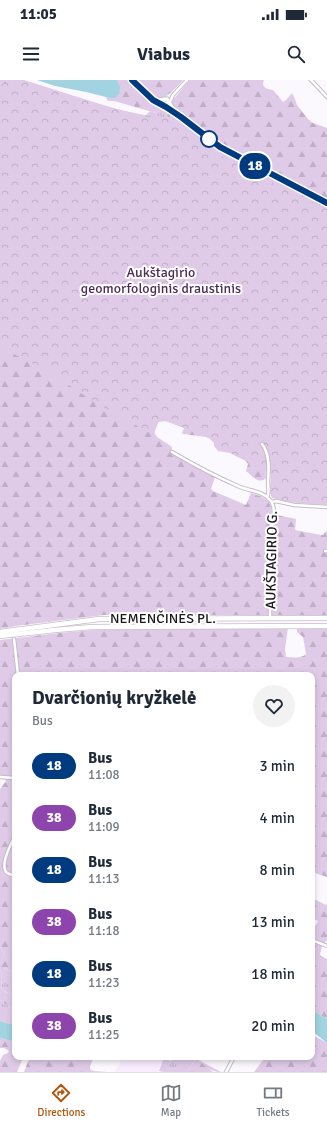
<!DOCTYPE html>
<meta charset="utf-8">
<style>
body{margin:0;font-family:Signika,sans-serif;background:#f2f2f3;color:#1f2937;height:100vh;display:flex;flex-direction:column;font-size:15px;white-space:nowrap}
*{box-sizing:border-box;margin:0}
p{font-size:13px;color:#747a83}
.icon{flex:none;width:22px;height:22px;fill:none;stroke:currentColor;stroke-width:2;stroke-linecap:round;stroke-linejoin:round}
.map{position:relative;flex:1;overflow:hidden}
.side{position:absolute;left:12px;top:592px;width:303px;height:388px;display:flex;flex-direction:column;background:#fff;border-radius:8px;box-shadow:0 2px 6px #0003}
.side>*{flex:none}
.badge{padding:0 8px;border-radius:13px;font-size:14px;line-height:26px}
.map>.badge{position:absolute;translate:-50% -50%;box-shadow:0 0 0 2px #fff}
.round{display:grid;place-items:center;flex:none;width:42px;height:42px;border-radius:21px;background:#f2f2f3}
.head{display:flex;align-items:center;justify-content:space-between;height:68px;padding:0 20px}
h1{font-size:19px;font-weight:700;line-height:30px}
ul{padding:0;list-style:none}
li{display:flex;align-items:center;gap:12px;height:52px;padding:0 20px}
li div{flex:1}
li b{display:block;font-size:15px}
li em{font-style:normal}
li .badge{min-width:44px;font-weight:700;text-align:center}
.status{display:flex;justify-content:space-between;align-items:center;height:28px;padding:0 20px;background:#fff;direction:ltr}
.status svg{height:11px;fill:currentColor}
header{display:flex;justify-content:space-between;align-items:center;height:52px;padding:0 20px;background:#fff;font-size:18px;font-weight:700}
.dock{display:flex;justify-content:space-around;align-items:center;height:56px;border-top:1px solid #e0e1e3;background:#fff;font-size:11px;color:#747a83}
.dock a{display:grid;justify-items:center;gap:2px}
.dock .active{color:#b45309}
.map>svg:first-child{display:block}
.built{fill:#f8ecfe}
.grass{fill:url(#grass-tufts)}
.forest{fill:url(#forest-firs)}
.park{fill:url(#park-crowns)}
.water{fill:#a2d3e0}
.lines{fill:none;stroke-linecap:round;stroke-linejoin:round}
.street-casing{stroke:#c5bdc8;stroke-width:4.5}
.secondary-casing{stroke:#c5bdc8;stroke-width:5.5}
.primary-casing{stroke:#c5bdc8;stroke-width:6}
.street{stroke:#fff;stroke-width:2.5}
.secondary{stroke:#fff;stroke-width:3.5}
.primary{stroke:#fff;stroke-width:4.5}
.line-casing{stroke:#fff;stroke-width:9}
.line{stroke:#003b80;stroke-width:6}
.stop-dot{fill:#fff;stroke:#003b80;stroke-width:2}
.labels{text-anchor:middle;stroke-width:4;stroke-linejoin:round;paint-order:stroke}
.park-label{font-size:14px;fill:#4c2d5a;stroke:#fff}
.street-label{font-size:14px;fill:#19171b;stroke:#fff}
</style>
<div class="status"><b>11:05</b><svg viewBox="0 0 49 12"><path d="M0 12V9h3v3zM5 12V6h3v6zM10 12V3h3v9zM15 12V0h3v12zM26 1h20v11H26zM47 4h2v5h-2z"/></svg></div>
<header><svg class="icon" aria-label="menu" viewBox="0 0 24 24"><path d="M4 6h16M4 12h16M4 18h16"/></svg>Viabus<svg class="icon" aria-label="search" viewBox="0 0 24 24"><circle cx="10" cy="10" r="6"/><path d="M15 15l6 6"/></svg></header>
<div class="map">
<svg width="327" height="992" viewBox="0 0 327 992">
<defs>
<pattern id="grass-tufts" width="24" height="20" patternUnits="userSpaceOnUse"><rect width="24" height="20" fill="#dfcbe8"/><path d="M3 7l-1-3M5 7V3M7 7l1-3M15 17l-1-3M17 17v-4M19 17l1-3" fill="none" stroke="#bfaec6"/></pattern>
<pattern id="forest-firs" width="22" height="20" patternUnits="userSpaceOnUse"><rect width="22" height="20" fill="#dfcbe8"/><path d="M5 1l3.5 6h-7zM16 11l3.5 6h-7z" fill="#bfaec6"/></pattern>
<pattern id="park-crowns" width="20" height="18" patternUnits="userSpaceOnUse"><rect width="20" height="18" fill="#dfcbe8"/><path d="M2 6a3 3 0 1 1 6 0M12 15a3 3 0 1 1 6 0" fill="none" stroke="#bfaec6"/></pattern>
</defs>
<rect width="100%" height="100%" fill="#fcf9fe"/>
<path class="built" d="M123,977h41l-6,15h-43z"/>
<g class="grass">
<path d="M153,22l20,11 37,30 10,6 26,14 81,42v7l-130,-67 -52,-29 5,-5 6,2 2,-2 12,3z"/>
<path d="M0,867l4,7 -3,9 3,5 11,5v22c-3,-1 -10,-3 -13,-5 -2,-5 2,-13 -2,-21z"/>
<path d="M0,920l12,9 3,1v15l-9,-2 -6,-2z"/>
<path d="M164,977l6,4 6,-4 7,1 1,-1h9l28,15c-13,0 -15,-7 -26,-12l-8,12h-24l-4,-1z"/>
</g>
<g class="forest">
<path d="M0,0h20l95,29 53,11 147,384 -25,-2 -14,-5 -1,-22 -45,-22 -12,-2 -4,-5v-3l-4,-4 -4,-2 -23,-3 -1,-1 2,-5 -17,-7 -9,1c-10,16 4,16 14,25v6l17,11 26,13 -4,12 2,2 33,14 5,-12c13,4 20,6 21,21l24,5 -1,11 26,5h2l4,-5v85h-223l-88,11 -16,3z"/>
<path d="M117,0h13l23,22 17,12v3h-1l-11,-6 -2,2 -42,-12h-5l-2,-1 -1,-3 4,1z"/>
<path d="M136,0h47c-6,6 -18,23 -28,17 -7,-3 -14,-12 -19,-17z"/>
<path d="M190,0h74c-3,7 2,9 9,10l10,12 3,-2 6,-7 3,6 2,6 11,14 5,4 14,5v72l-94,-49 -56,-40 -4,-6 -1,-4z"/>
<path d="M265,377l1,21c-7,7 -14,-2 -20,-7l2,-7 -4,-5z"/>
<path d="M288,548l-3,21 1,8c7,0 15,2 20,-3l-3,-17 -6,-5v-4h30v249l-15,-5v-197h-297v167l-4,4 4,7v120l-11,-5 -1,1 -3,-4 4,-11 -4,-7v-158l6,-8 -3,-4 -3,-2v-135l59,-7 35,-3z"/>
<path d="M312,818l14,7 1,-2v37l-5,7 -2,7 1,2 6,3v60l-15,-9v-77l6,-12 -6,-3z"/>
<path d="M0,889c4,8 0,16 2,21 3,2 10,4 13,5v15l-3,-1 -12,-9z"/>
<path d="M312,955l12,6 3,2v29h-73l9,-12 -1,-2 -4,-1h54z"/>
<path d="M0,958l15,4v15l8,1 -6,14h-17v-11l3,-6 5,-2 1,-2 -5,-3h-4z"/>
<path d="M29,977h65l-4,9v3l3,2 14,1h-83l5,-13z"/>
<path d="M195,980l5,2 13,10h-26z"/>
</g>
<path class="park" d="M21,0h3l79,25 40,11 9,1 3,-2 17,5 18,12 8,11 4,3 9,4 42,23 74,36v296l-37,-3 -18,-4 -2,-5 1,-19 -48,-25 -12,-11 -51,-19 -7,16 -62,-35 -38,-26 -53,-27v-263l13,-2z"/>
<g class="water">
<path d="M37,0h80l3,7 -1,7 -4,4h-5l-24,-6 -31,-6z"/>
<path d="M312,930l15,9v24l-15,-12z"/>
<path d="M0,941l6,2 9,2v17l-15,-4z"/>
</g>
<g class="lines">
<defs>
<g id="street">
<path d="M311,0l16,17"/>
<path d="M170,22l3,-7 14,-15"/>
<path d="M262,364c8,10 7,26 6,37 0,6 2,11 -1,16"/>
<path d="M172,372c22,13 45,25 68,35 10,4 23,4 30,13 8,9 1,25 0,35 -2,9 1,18 1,28 0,18 -1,36 -1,55"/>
<path d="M272,422l4,-1 18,4 33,2"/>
<path d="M325,471h2"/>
<path d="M14,559l4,36"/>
<path d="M0,697l15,1"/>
<path d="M15,755c-3,8 -15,28 -9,37 2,2 6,3 9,4"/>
<path d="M312,860l15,6"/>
<path d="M226,992l8,-15"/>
</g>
<g id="secondary">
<path d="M132,0l21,20 13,7 57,42 104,54"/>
<path d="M154,19l5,1 8,-1 7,12"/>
</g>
<g id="primary">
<path d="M0,552l99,-13 228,-1"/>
<path d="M0,556l55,-6 37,-3 235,-1"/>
</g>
</defs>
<use href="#street" class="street-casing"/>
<use href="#secondary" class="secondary-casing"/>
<use href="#primary" class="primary-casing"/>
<use href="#street" class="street"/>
<use href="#secondary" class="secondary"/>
<use href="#primary" class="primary"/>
</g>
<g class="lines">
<defs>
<path id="line" d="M132,0l21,20 13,7 15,10 39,30 107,56"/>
</defs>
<use href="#line" class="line-casing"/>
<use href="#line" class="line"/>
</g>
<circle class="stop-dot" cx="209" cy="59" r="8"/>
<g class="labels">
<g class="park-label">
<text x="161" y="197">Aukštagirio<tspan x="161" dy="16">geomorfologinis draustinis</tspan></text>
</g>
<g class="street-label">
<text transform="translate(271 480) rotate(-89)" y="5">AUKŠTAGIRIO G.</text>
<text x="163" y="543">NEMENČINĖS PL.</text>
</g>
</g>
</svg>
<b class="badge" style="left:255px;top:86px;background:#003b80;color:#fff">18</b>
<section class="side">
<div class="head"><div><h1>Dvarčionių kryžkelė</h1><p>Bus</p></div><a class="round"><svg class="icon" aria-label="heart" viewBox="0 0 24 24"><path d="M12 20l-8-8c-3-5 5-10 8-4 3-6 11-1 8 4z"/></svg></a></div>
<ul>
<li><span class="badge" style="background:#003b80;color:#fff">18</span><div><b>Bus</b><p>11:08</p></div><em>3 min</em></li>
<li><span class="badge" style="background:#8e44ad;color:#fff">38</span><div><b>Bus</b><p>11:09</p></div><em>4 min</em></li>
<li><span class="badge" style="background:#003b80;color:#fff">18</span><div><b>Bus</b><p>11:13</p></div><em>8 min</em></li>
<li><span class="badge" style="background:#8e44ad;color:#fff">38</span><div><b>Bus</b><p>11:18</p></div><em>13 min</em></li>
<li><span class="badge" style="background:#003b80;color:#fff">18</span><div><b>Bus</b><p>11:23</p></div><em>18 min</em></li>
<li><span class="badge" style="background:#8e44ad;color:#fff">38</span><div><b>Bus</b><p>11:25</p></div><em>20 min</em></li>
</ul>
</section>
</div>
<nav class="dock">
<a class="active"><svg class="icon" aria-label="directions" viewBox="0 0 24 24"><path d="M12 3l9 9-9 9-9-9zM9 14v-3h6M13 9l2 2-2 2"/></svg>Directions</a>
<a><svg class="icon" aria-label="map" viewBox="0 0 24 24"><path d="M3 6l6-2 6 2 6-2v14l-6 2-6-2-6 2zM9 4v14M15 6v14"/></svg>Map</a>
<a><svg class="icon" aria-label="tickets" viewBox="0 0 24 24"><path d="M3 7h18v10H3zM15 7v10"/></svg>Tickets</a>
</nav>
